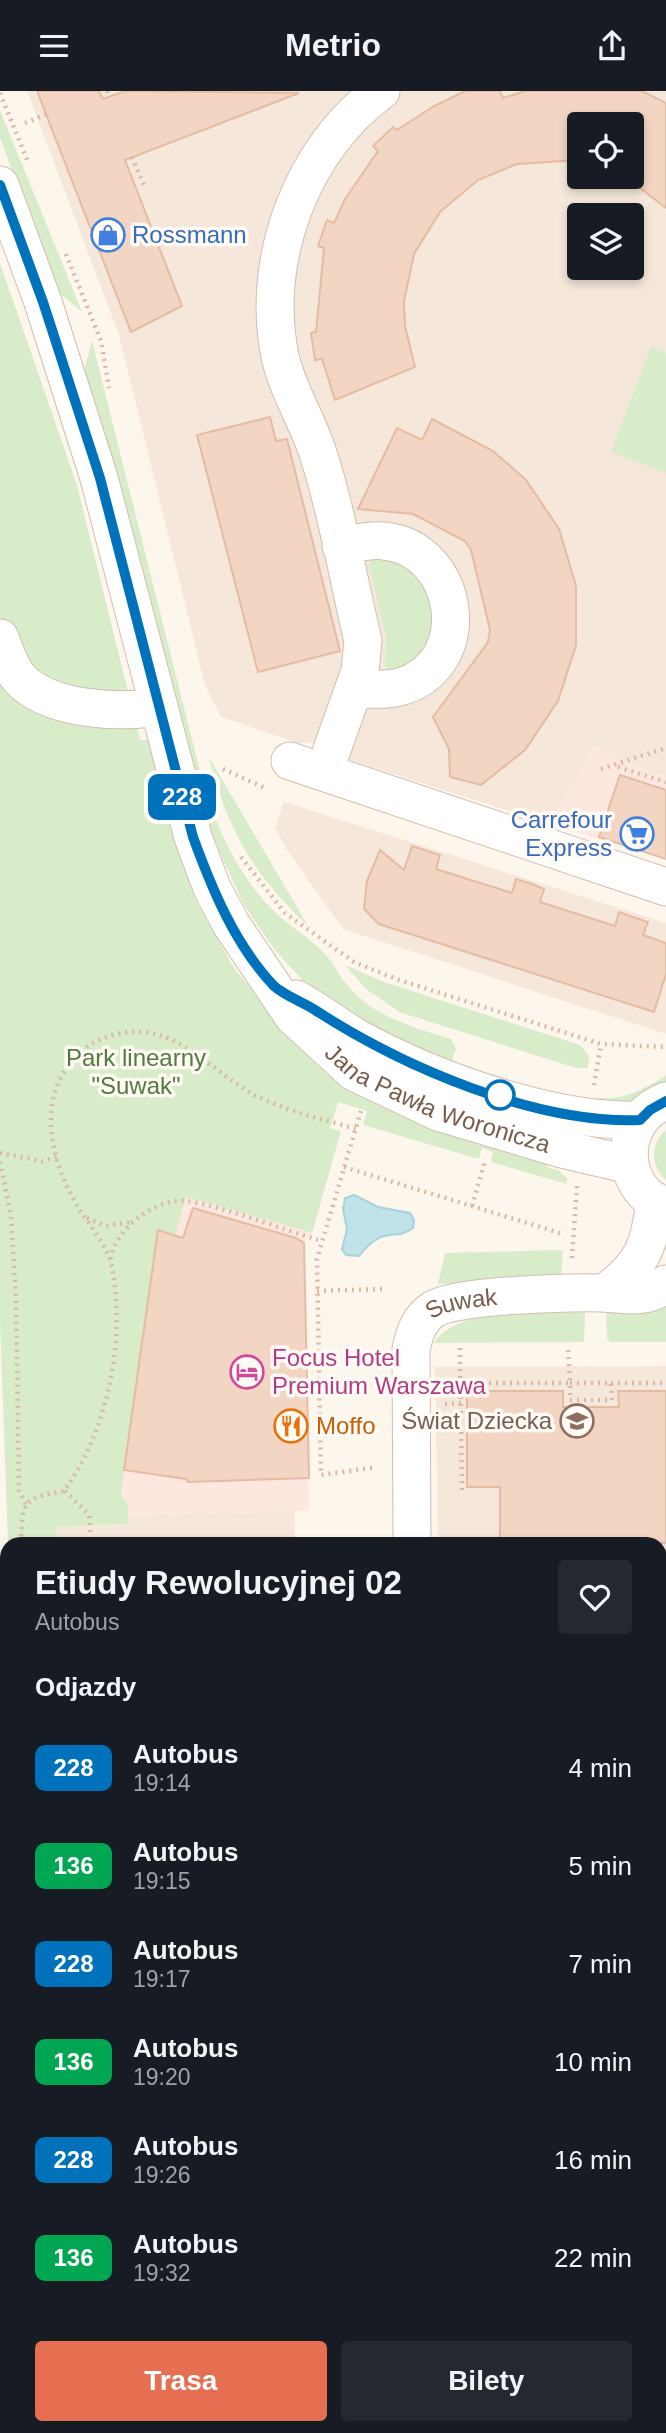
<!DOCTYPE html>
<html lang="pl">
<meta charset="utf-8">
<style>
body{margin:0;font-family:Helvetica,sans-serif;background:#242831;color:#f1f3f6;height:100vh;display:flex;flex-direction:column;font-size:26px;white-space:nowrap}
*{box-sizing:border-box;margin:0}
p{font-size:23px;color:#9ea1a6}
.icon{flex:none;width:38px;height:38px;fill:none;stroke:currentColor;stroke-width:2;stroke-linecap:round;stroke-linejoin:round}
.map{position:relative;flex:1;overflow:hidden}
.drawer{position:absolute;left:0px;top:1446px;width:667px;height:898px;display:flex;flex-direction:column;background:#171b24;border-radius:21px 21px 0 0;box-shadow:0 4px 10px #0003}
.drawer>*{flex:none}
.badge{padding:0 14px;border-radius:10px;font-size:24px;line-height:46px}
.controls{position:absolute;left:567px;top:21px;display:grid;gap:14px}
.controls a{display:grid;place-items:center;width:77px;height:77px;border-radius:7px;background:#171b24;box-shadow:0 4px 10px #0003;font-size:35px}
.map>.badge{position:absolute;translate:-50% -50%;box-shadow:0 0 0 4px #fff}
h2{padding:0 35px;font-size:26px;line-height:63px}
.round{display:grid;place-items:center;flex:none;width:74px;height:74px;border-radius:7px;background:#242831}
.headline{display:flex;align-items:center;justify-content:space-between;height:119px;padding:0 35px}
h1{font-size:33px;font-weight:700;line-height:52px}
.primary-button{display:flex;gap:14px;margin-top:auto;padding:14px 35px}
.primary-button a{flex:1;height:80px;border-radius:7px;background:#e76f51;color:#fff;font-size:28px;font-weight:700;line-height:80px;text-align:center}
.primary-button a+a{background:#242831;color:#f1f3f6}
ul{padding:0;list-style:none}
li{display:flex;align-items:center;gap:21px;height:98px;padding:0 35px}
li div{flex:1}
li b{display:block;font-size:26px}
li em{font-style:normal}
li .badge{min-width:77px;font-weight:700;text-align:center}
header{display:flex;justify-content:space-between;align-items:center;height:91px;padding:0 35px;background:#171b24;font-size:32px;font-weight:700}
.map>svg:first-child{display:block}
.residential{fill:#f5e8da;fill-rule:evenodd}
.commercial{fill:#fde8e0}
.green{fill:#d8ecc9}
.water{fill:#bfe3e8;stroke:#a5d3da;stroke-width:2}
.building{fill:#f3d5c3;stroke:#e6bba3;stroke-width:2}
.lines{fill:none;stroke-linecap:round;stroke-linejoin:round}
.minor-casing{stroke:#d1beb0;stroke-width:39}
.path{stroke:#d9b8a5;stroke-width:4.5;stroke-dasharray:2 5;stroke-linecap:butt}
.minor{stroke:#fff;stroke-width:37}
.line-casing{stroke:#fff;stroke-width:16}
.line{stroke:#0072bc;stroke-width:10}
.stop-dot{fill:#fff;stroke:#0072bc;stroke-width:3.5}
.labels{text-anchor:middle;stroke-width:7;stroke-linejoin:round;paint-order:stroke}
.shop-label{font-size:24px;fill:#366cbe;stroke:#fffaf3;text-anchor:start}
.park-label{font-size:24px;fill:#537a41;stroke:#fffaf3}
.street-label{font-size:24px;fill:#7a5c4d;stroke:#fffaf3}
.hotel-label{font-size:24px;fill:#b23c85;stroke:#fffaf3;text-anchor:start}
.education-label{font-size:24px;fill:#785e54;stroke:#fffaf3;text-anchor:end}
.food-label{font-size:24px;fill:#c56008;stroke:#fffaf3;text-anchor:start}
</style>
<header><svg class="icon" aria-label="menu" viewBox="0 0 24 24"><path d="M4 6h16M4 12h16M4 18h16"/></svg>Metrio<svg class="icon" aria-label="share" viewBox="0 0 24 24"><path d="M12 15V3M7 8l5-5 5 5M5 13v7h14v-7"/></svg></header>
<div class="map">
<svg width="666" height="2342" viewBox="0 0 666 2342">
<rect width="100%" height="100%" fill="#fdf6ec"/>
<g class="residential">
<path d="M27,0h639v685l-30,-9 -42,-21 -44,78 -207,-66 1,-4 -33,-11h-13l-77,-26 -16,-32 -86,-350zM579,33h53v53h-53zM579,124h53v53h-53z"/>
<path d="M284,711l382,121v111l-323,-105 -58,-82 -10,-19z"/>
<path d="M666,1275v539l-6,3v-365h-222l-3,-176z"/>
<path d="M295,1420v32h-239v-16l72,-3v-8z"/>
<path d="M666,1877v366h-6v-364z"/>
</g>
<g class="commercial">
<path d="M594,655l42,21 30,9v83l-116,-35z"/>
<path d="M186,1106l126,36 -9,11 6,267 -181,5v-11l-7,-11 37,-264 17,5z"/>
<path d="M183,2336h336v6h-339z"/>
</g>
<g class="green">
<path d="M0,19l82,202 -25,-21 -57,-153z"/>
<path d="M0,172l77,222 63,255h11l28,111 16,48 39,69 46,56 270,131 -3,13 11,2 9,8v6l-76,-22 2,-10 -11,-4 -3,11 -116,-34 4,-14 -29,-9 -8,26 11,3 -29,102 -126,-36 -11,39 -17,-5 -37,263 7,11v19l-72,3v16h-48l-8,-222z"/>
<path d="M92,250l112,446c16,48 36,92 74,128 14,13 32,23 45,37 10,9 16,24 25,34 28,32 64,41 103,53l5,10 -4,11 -56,-18 -91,-59 -31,-34 -30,-44 -36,-78 -124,-456z"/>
<path d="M651,256l15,6v120l-55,-21z"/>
<path d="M380,467l33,9 23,33c-6,38 -4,60 -47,72l-4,-6 1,-30 -17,-71 2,-4z"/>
<path d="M209,666l99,169c-55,-51 -81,-97 -99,-169z"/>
<path d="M345,874l39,17 196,63 9,11 -1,12h-12l-177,-56 -33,-23z"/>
<path d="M666,984v12l-31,14 -38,4 1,-7c27,2 47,-9 68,-23z"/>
<path d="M666,1039v50c-16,-14 -16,-36 0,-50z"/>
<path d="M563,1159l-2,27 -123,7 7,-31z"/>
<path d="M666,1214v37h-56l-3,-4 -1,-27z"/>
<path d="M585,1221l-1,30 -150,1c23,-38 111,-29 151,-31z"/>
<path d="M660,1459h6l-2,72 -4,-1z"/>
<path d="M666,1815v62l-6,2v-62z"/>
<path d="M660,2324h6v18h-83v-6h77z"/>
<path d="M23,2336h160l-3,6h-157z"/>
<rect x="482" y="2336" width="37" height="6"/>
</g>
<path class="water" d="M354,1104l24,12 32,6 4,7 -1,8c-21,15 -27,-5 -54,28l-13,-1 -4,-6 5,-20 -4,-20 2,-11z"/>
<g class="building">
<path d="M37,0h62l4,8 22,-8 174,2 -174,67 57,146 -51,26z"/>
<path d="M465,0h35l3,7 22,-7h117l24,12v105l-34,-26v-58h-53v36l-62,4 -39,16 -38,32 -26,42 -10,47 1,25 10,41 -80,33 -13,-41 -7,1 -4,-27 5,-1 8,-84 -6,-2 9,-26 7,3 11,-24 33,-48 -5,-5 20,-19 4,3 37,-24z"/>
<path d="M270,326l6,24 11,-2 53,212 -82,21 -61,-237z"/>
<path d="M432,328l61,32 33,29 33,49 17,57v59l-18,56 -33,49 -44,35 -31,-8 -1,-28 -16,-32 55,-75 2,-12 -19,-80 -6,-9 -52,-27 -55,-5 39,-81 25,12z"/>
<path d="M620,684l46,15v69l-67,-22z"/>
<path d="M412,755l28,9 -4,14 76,24 4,-14 16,5 12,5 -4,13 75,24 4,-14 29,10 -5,13 23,8v31l-12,38 -275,-88 -15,-15 3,-28 13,-31 24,20z"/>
<path d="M193,1117l103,30 8,5 5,235 -121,4 -2,-3 -62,-9 34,-240 25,8z"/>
<path d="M467,1300h96v16h56l-1,-16h48v152h-166v-56h-33z"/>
</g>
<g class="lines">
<defs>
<g id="minor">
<path id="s1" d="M0,94l43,117 56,176 94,359 19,51 19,36 62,92 61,56 84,40 124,37 68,16"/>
<path d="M341,455c14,-2 28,-7 43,-5 76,8 93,121 19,145 -15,5 -33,3 -49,3"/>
<path d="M0,547c5,13 10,29 19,40 30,33 100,35 140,29"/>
<path d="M290,670l376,126"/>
<path d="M324,681l36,-101 3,-30c-15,-63 -26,-130 -46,-191 -11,-32 -30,-61 -37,-94 -20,-96 22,-208 101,-265"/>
<path d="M296,908c22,12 42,28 63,40 75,41 195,84 281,81"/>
<path d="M666,1010c-49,18 -49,88 0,106"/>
<path d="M605,1202c38,-29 44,-45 50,-92"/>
<path id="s2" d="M412,1452l-1,-193c3,-16 8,-32 23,-41 21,-14 141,-17 170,-16 23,2 43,6 62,-9"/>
<path d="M660,2286h6"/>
<path d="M545,2336v6"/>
</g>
</defs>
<use href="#minor" class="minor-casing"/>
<g class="path">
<path d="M107,0l3,6"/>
<path d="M0,2l28,69"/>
<path d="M25,32l22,-9"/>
<path d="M132,66l13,31"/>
<path d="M66,163l35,87 8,47"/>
<path d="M618,676l48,15"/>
<path d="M223,678l44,20"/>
<path d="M601,678l65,-21"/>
<path d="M241,766l44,56 69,49 45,18 202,64 65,3"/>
<path d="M594,994l7,-41"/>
<path d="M361,1020l-44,148 4,216 56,-8"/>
<path d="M0,1062l42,8 15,-4"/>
<path d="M0,1071l11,53 5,84 3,192 7,13"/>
<path d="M344,1076l219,67"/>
<path d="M472,1115l13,-45"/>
<path d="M87,1127l19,8 26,-4"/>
<path d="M572,1167l5,-72"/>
<path d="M111,1168c3,-30 46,-62 76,-58 42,7 93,28 135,40"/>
<path d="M317,1200l66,-2"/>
<path d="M460,1257l2,146"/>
<path d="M461,1292h109l-2,-35"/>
<path d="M570,1292h41l1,17h-42z"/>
<path d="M611,1292h55"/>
<path d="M319,1295h56"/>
<path d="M445,1313l16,-1"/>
<path d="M65,1400l24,24 2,24"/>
<path d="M21,1452c1,-42 2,-45 43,-52 44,-61 62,-151 48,-224 -4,-21 -23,-42 -34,-60 -28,-47 -43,-109 -1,-152 18,-18 49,-27 74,-22 38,8 67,41 100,60 31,17 71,26 105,36"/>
<path d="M660,1868l6,-3"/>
<path d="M660,1930h6"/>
<path d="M131,2336l1,6"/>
<path d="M615,2336l11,6"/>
<path d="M195,2342l2,-6"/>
</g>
<use href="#minor" class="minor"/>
</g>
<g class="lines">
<defs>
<path id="line" d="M0,94l43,117 57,176 93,359c19,52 42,108 81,149 11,10 29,16 41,24 88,57 220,114 325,110l10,-10 16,-9"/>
</defs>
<use href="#line" class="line-casing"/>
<use href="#line" class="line"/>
</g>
<defs>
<symbol id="shop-ring" viewBox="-11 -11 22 22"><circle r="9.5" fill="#fffaf3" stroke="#3f7fe0" stroke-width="1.5"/><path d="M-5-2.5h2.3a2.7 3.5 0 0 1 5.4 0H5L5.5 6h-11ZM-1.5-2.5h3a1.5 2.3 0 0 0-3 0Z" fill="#3f7fe0"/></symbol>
<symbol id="supermarket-ring" viewBox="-11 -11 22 22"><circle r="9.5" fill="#fffaf3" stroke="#3f7fe0" stroke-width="1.5"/><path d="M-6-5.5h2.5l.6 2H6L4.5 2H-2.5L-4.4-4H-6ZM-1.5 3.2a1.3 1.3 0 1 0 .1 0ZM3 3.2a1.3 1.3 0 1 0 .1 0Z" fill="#3f7fe0"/></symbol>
<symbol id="hotel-ring" viewBox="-11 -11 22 22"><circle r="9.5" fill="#fffaf3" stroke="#d1479c" stroke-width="1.5"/><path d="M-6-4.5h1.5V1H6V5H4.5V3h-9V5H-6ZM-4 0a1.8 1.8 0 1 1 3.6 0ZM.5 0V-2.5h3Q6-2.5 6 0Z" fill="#d1479c"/></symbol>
<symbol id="school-ring" viewBox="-11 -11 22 22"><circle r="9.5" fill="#fffaf3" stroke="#8d6e63" stroke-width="1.5"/><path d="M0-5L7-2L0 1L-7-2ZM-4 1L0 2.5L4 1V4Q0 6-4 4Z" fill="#8d6e63"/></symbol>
<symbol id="restaurant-ring" viewBox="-11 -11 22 22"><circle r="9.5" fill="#fffaf3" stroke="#e8710a" stroke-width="1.5"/><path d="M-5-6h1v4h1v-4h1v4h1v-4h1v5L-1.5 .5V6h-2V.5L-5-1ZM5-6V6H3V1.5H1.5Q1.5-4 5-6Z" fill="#e8710a"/></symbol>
</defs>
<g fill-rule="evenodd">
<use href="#shop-ring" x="89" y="125" width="38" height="38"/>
<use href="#supermarket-ring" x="618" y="724" width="38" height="38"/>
<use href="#hotel-ring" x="228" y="1262" width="38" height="38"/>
<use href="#school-ring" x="558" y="1311" width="38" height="38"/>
<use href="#restaurant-ring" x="272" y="1316" width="38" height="38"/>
</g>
<circle class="stop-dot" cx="500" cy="1004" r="14"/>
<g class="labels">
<g class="shop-label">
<text x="132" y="152">Rossmann</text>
<text x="612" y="737" text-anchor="end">Carrefour<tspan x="612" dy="28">Express</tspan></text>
</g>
<g class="park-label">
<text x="136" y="975">Park linearny<tspan x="136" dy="28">"Suwak"</tspan></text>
</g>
<g class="street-label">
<text dy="8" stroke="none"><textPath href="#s1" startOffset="1057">Jana Pawła Woronicza</textPath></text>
<text dy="8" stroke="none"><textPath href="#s2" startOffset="270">Suwak</textPath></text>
</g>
<g class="hotel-label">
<text x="272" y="1275">Focus Hotel<tspan x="272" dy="28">Premium Warszawa</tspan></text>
</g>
<g class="education-label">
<text x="552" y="1338">Świat Dziecka</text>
</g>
<g class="food-label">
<text x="316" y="1343">Moffo</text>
</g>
</g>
</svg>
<div class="controls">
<a><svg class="icon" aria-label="locate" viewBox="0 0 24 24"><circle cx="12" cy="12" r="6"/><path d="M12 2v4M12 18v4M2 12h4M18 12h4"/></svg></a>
<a><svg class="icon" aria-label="layers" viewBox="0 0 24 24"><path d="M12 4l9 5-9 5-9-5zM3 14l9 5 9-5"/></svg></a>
</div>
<b class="badge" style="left:182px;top:706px;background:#0072bc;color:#fff">228</b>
<section class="drawer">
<div class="headline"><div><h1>Etiudy Rewolucyjnej 02</h1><p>Autobus</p></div><a class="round"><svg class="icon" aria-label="heart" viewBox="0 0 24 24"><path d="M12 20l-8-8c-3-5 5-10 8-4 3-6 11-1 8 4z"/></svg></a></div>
<h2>Odjazdy</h2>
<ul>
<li><span class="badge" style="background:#0072bc;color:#fff">228</span><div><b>Autobus</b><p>19:14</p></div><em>4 min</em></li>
<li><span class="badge" style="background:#00a651;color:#fff">136</span><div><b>Autobus</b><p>19:15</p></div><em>5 min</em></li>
<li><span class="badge" style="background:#0072bc;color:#fff">228</span><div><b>Autobus</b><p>19:17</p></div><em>7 min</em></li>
<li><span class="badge" style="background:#00a651;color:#fff">136</span><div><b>Autobus</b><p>19:20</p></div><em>10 min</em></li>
<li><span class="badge" style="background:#0072bc;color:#fff">228</span><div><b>Autobus</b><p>19:26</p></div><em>16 min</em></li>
<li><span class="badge" style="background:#00a651;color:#fff">136</span><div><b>Autobus</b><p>19:32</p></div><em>22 min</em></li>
</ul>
<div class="primary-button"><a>Trasa</a><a>Bilety</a></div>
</section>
</div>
